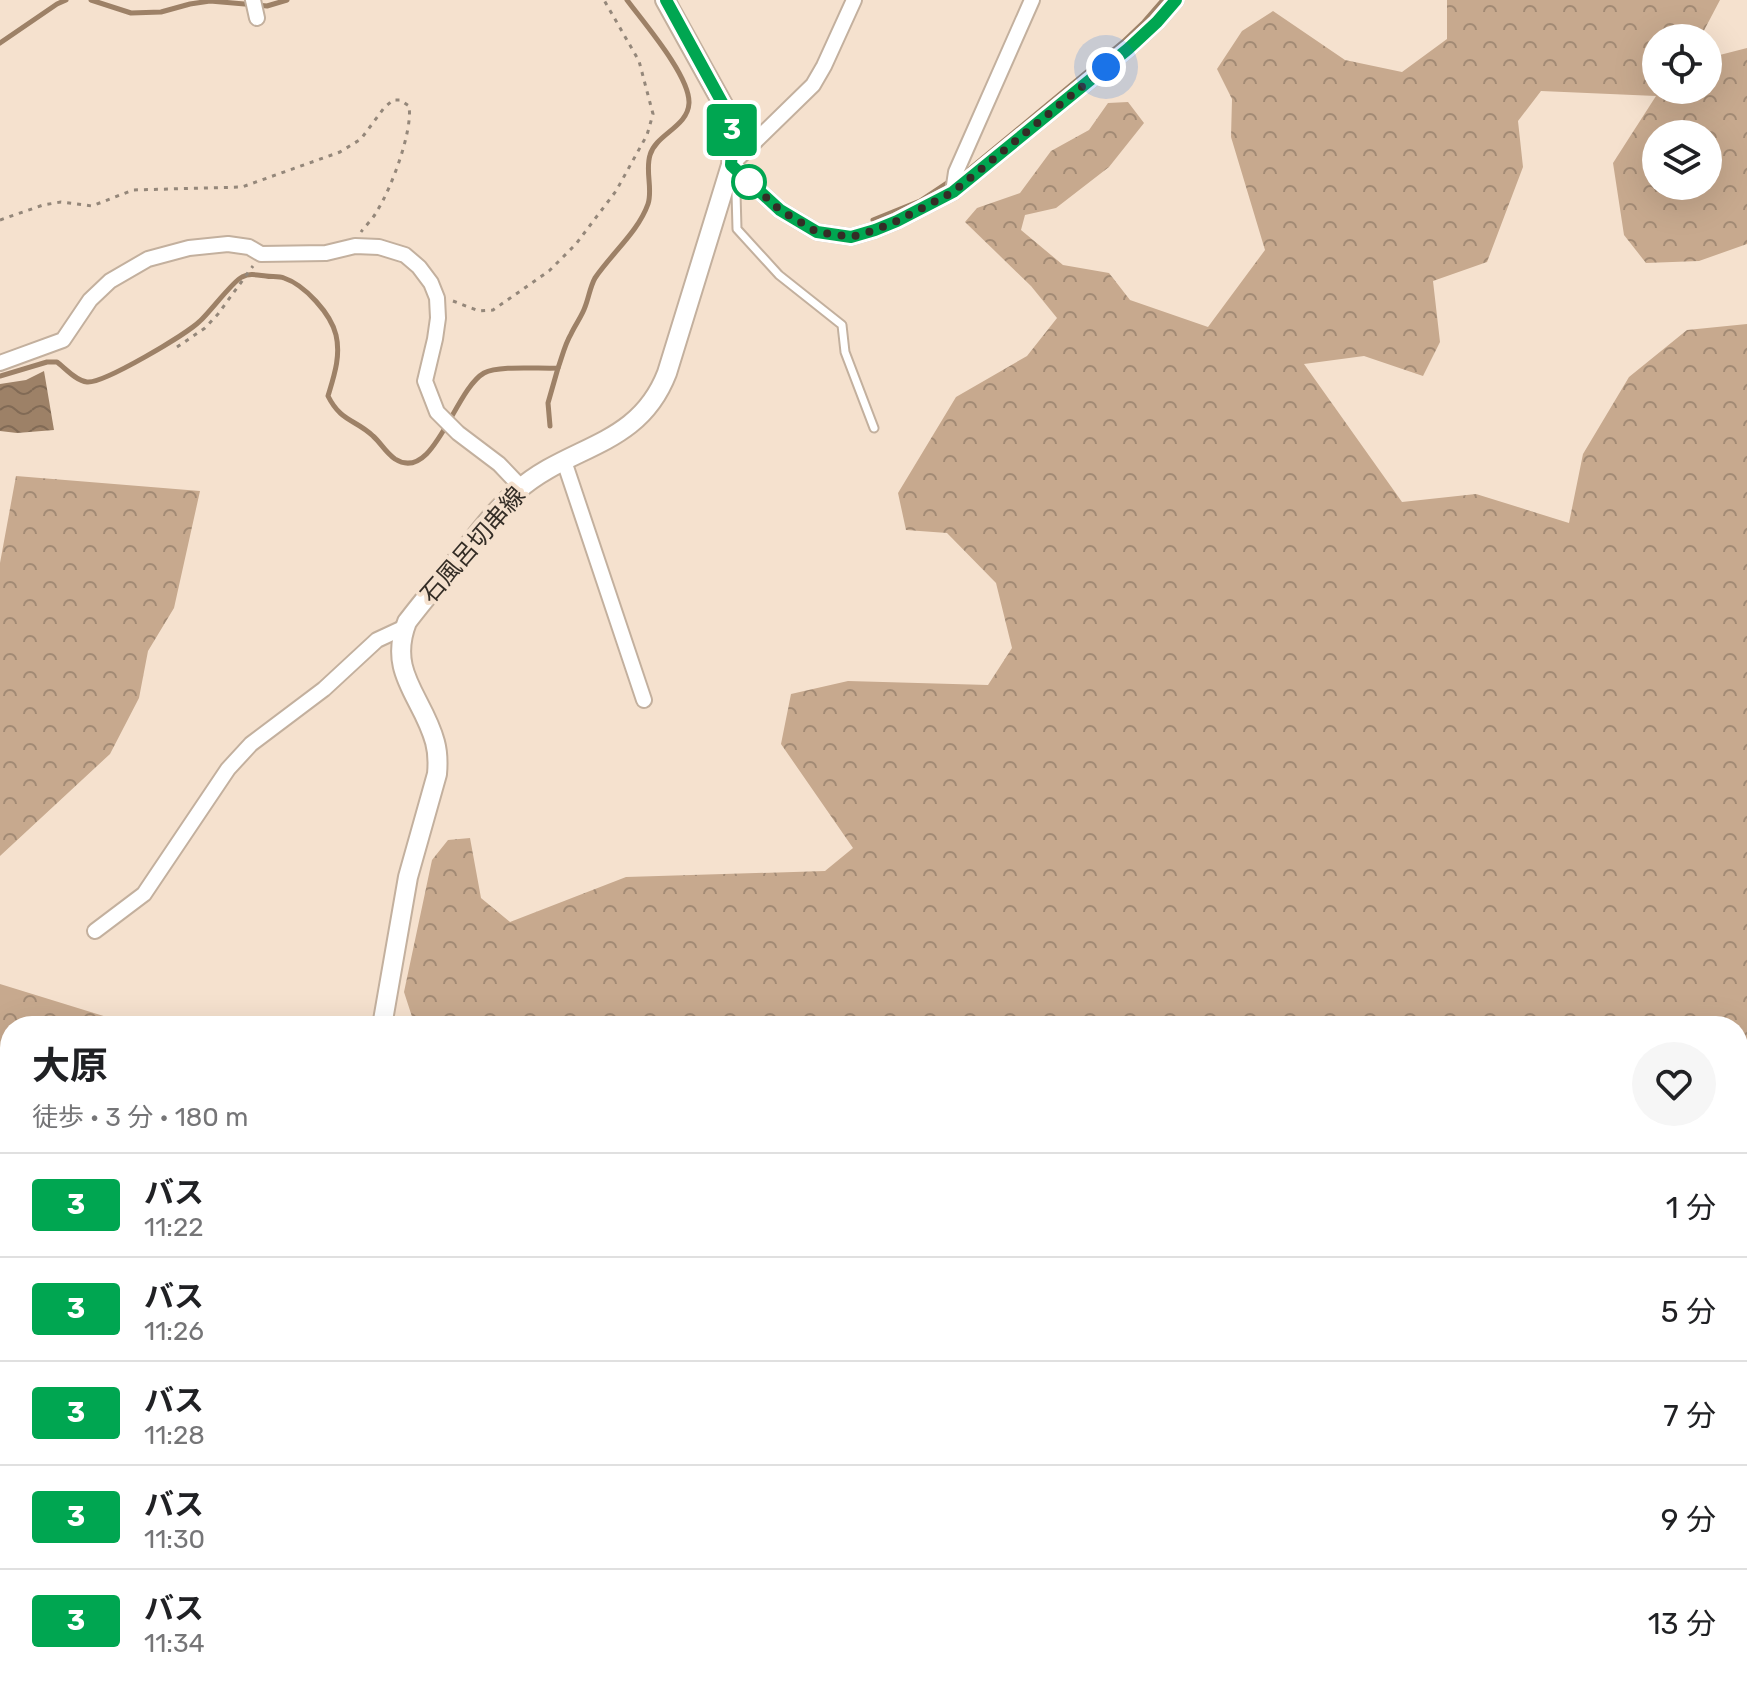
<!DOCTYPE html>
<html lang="ja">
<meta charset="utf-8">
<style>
body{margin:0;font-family:Rubik,"Noto Sans JP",sans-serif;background:#f6f6f6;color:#202124;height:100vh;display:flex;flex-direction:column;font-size:30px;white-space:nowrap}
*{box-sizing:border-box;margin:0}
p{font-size:26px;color:#757577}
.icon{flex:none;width:44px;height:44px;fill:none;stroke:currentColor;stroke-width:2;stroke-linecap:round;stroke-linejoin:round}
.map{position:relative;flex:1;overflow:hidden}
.drawer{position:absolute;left:0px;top:1016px;width:1748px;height:674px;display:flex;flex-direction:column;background:#fff;border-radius:32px 32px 0 0;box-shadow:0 8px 32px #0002}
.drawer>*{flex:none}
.badge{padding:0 16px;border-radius:6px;font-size:28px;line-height:52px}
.fabs{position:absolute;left:1642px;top:24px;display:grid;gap:16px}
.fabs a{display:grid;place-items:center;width:80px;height:80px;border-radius:50%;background:#fff;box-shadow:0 8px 32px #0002;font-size:40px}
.you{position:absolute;width:40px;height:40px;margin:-20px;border:6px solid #fff;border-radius:50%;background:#1a73e8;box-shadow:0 0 0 12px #1a73e833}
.map>.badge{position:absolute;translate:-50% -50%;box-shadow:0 0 0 4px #fff}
.round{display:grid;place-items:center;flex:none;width:84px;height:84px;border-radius:42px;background:#f6f6f6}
.headline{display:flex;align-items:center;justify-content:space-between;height:136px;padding:0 32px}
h1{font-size:38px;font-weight:700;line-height:60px}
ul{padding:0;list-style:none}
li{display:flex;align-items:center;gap:24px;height:104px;padding:0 32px;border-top:2px solid #e0e0e0}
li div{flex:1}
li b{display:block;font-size:30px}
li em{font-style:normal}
li .badge{min-width:88px;font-weight:700;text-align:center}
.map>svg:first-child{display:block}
.forest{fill:url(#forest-crowns);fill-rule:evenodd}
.water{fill:url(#water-waves)}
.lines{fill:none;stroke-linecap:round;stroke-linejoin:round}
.stream{stroke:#9d8167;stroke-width:5}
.service-casing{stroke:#c3b09e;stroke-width:11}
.minor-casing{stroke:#c3b09e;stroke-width:18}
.tertiary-casing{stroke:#c3b09e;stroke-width:20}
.secondary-casing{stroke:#c3b09e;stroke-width:22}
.path{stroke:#94877a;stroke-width:3;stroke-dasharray:4 6;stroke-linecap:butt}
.service{stroke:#fff;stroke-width:7}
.minor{stroke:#fff;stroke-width:14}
.tertiary{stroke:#fff;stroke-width:16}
.secondary{stroke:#fff;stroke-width:18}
.line-casing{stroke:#fff;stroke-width:18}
.line{stroke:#00a651;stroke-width:12}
.walk{stroke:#342d26;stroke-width:8;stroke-dasharray:0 14.4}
.stop-dot{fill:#fff;stroke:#00a651;stroke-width:4}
.labels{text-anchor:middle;stroke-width:8;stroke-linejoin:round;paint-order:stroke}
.street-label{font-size:24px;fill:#342d26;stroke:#f5e1ce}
</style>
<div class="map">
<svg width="1747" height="1689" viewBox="0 0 1747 1689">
<defs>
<pattern id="forest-crowns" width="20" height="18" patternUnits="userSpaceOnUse" patternTransform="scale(2)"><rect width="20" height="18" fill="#c7a98e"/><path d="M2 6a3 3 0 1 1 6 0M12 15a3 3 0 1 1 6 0" fill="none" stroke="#a28a74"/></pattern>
<pattern id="water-waves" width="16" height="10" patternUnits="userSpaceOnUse" patternTransform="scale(2)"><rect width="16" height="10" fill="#9d8167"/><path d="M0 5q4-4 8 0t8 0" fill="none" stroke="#816a55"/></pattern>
</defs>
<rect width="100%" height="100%" fill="#f5e1ce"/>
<g class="forest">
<path d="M1447,0h273l-20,38h-44v52h52v-32l39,-10v196l-48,17 -53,2 -22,-28 -11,-72 43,-67 -115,-5 -23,30 5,46 -36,95 -54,19 7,61 -17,34 -59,-20 -60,8 98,138 74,-8 93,29 14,-69 46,-77 58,-47 60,-6v748l-9,2v-48h-1323l-11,-34 28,-132 16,-20 22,-2 11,60 29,24 116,-45 199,-6 28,-23 -72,-104 10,-50 57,-13 140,4 24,-37 -16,-65 -49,-50 -41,-3 -8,-37 58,-96 71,-41 30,-38 -26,-32 -66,-64 12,-14 43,-15 31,-42 38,-21 19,-27 20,-1 16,21 -35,44 -53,41 -31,7 -4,15 42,35 46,8 21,27 78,27 57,-77 -34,-113 1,-38 -15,-30 25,-38 31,-20 72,49 57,12 45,-33zM1708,134v52h-52v-52z"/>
<path d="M16,476l184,15 -26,117 -26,43 -9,47 -29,56 -110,102v-293z"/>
<path d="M0,984l136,42h-126v345l-10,7z"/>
<path d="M1743,1299l4,2v65l-9,2v-68z"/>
<path d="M242,1680h1393l-3,9h-1390z"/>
</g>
<g class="water">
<path d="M44,371l10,59 -37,3 -17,-2v-47l26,-4z"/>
<path d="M1747,1557v132h-59l-1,-9h51v-115z"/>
</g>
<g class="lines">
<g class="stream">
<path d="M91,0l40,13 30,-1 29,-8 20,-3 57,5 20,-6"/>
<path d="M0,43l57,-39 9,-4"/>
<path d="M959,176l12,-8 152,-126 21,-20 19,-22"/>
<path d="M873,220l47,-19 30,-20"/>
<path d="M0,376l47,-14h10c8,6 19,19 30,20 16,2 100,-48 113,-61 9,-8 34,-41 42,-44 8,-4 15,-2 24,-1 5,1 13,0 18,2 21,7 47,36 52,57 5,21 -2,41 -8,61 13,26 27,23 45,40 8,7 12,16 22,23 39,25 59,-69 89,-86 15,-8 56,-4 74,-5 4,-11 7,-24 13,-34 4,-9 11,-18 14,-27 4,-10 5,-20 10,-29 17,-25 43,-46 53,-74 5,-15 -3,-33 2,-49 6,-21 38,-28 39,-52 1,-27 -45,-80 -62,-103"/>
<path d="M550,426l-2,-23 10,-35"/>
</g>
<defs>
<path id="service" d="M733,175l3,18 1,36 42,46 63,50 3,27 29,76"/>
<g id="minor">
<path d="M253,0l4,18"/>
<path d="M854,0l-30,66 -11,19 -82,80 49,45 37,22 34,5 24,-7 22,-9 56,-29 175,-143 29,-27 19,-22"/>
<path d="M953,192l3,-20 76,-172"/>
<path d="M0,363l63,-23 27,-40 20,-19 38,-22 41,-11 39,-4 21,3 12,7 65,-1 29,-7 24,1 26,8 14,12 12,16 6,15 1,20 -3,21 -10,42 12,31 21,21 41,31 22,23"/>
<path d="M564,461l80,239"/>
<path d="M95,931l49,-37 84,-125 23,-25 73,-55 53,-49 28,-13"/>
<path d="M1738,1096l9,-2"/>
</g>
<g id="tertiary">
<path d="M1738,1548l9,-8"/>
<path d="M1671,1680l1,9"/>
</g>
<g id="secondary">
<path d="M382,1026l26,-149 29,-103c1,-11 1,-21 -2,-32 -12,-45 -48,-69 -28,-120 16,-21 33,-41 50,-62 19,-24 37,-49 60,-69 53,-47 121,-43 150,-118l64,-208 2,-29 -3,-19 -65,-117"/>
<path d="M0,1542l10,-4"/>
</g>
</defs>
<use href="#service" class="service-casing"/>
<use href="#minor" class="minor-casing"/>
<use href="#tertiary" class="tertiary-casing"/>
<use href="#secondary" class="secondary-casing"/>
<g class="path">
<path d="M0,220l43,-15 18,-3 31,4 41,-16 109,-3 98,-35 21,-13 23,-31 9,-8h7l9,6c4,25 -18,83 -32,105 -4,8 -11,14 -16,21"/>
<path d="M453,301l26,10 14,-1 56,-39 27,-27 40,-53 31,-56 6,-21 -14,-53 -35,-61"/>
<path d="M177,347l28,-19 13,-14 35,-48"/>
</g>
<use href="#service" class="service"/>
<use href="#minor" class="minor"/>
<use href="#tertiary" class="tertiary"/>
<use href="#secondary" class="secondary"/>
</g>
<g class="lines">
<defs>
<path id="line" d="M666,0l64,117 3,19 -2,29 49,45 37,22 34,5 24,-7 22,-9 56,-29 175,-143 29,-27 19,-22"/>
</defs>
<use href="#line" class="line-casing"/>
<use href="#line" class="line"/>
<path class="walk" d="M749,182l-2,-2 33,30 37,22 34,5 24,-7 22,-9 56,-29 153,-125"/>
</g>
<circle class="stop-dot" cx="749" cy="182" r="16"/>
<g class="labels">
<g class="street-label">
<text transform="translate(473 545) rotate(-49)" y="8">石風呂切串線</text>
</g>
</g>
</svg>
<div class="fabs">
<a><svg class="icon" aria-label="locate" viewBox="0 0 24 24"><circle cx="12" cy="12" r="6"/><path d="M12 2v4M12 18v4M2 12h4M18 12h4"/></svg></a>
<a><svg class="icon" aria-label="layers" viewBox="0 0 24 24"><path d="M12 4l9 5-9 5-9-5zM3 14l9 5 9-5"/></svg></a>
</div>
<div class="you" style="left:1106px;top:67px"></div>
<b class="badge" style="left:732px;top:130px;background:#00a651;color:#fff">3</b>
<section class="drawer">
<div class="headline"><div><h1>大原</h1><p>徒歩 · 3 分 · 180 m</p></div><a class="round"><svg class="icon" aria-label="heart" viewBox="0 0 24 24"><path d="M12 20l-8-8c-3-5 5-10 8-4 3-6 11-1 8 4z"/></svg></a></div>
<ul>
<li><span class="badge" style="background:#00a651;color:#fff">3</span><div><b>バス</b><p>11:22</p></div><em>1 分</em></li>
<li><span class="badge" style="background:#00a651;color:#fff">3</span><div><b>バス</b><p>11:26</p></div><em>5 分</em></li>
<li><span class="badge" style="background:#00a651;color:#fff">3</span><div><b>バス</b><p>11:28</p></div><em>7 分</em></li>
<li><span class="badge" style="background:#00a651;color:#fff">3</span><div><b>バス</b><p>11:30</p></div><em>9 分</em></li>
<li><span class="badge" style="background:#00a651;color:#fff">3</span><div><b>バス</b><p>11:34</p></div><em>13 分</em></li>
</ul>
</section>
</div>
